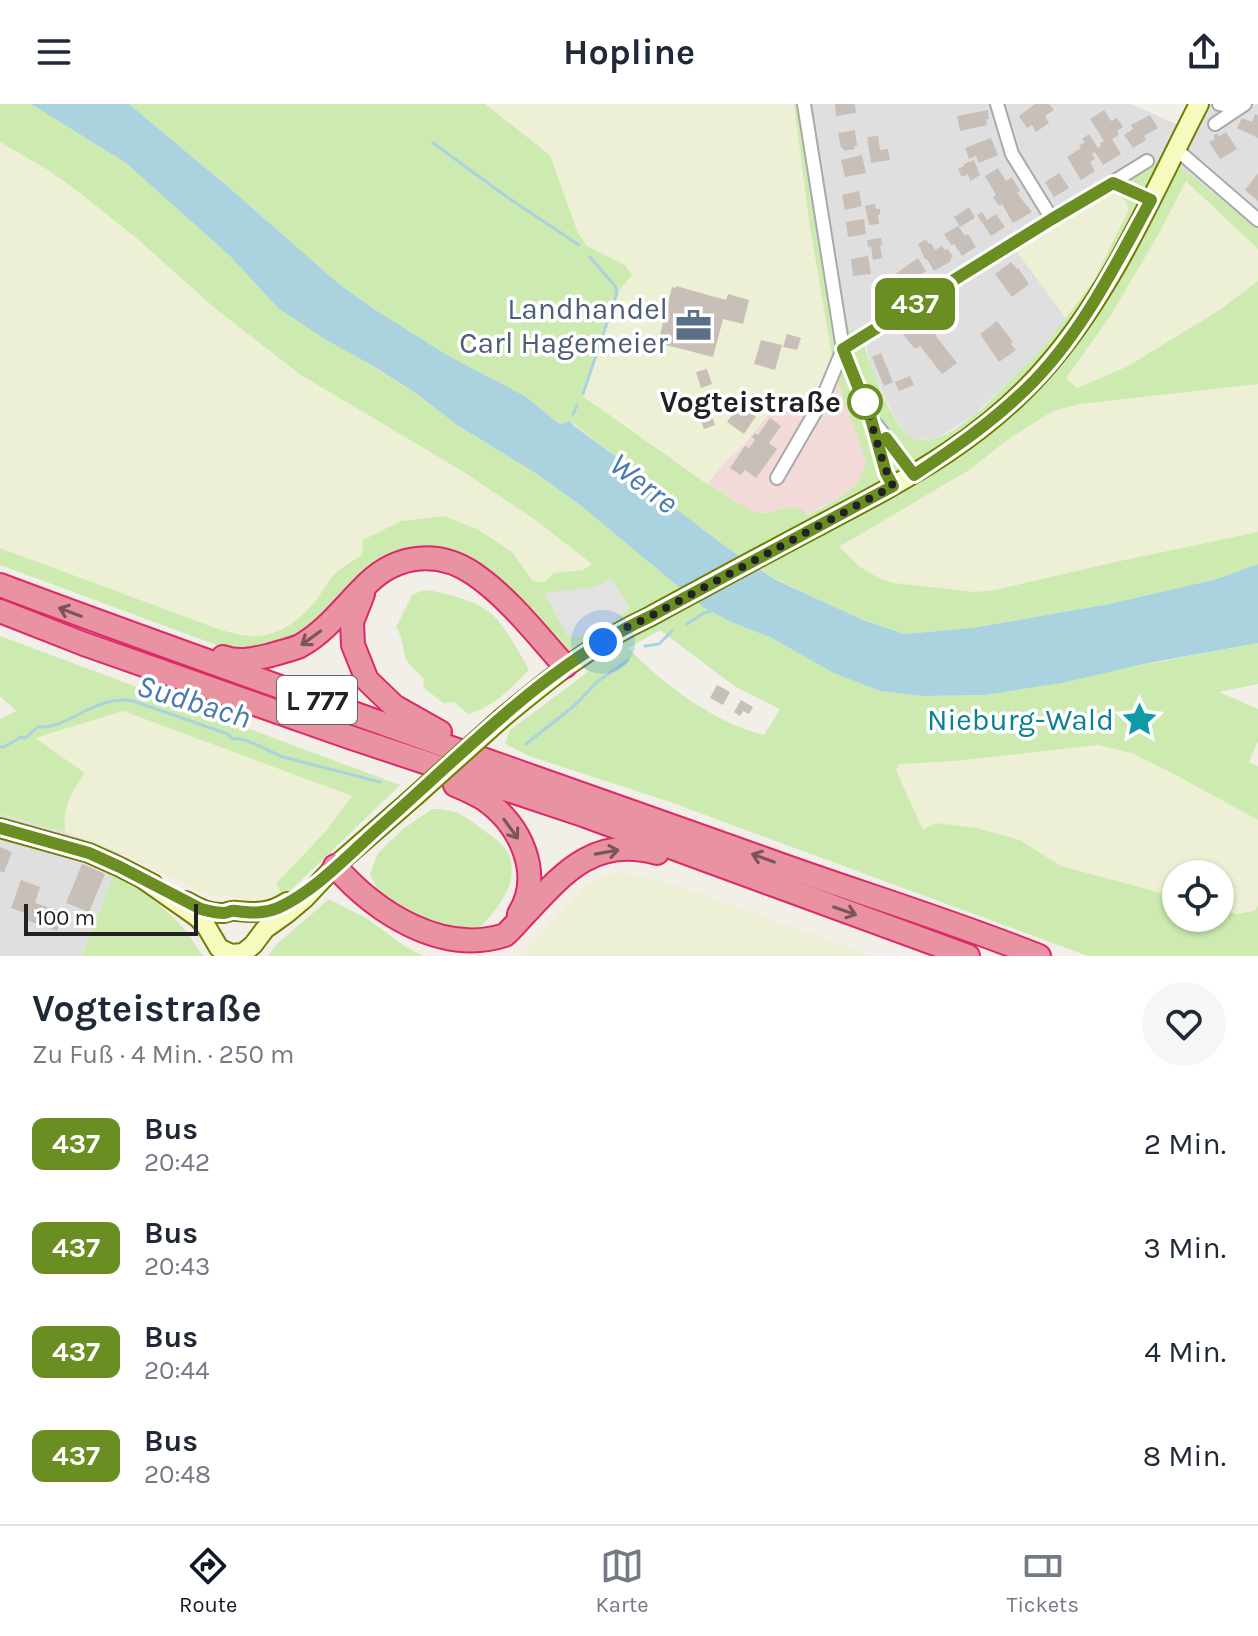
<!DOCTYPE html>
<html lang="de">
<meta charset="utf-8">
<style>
body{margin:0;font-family:Karla,sans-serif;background:#f6f6f7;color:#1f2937;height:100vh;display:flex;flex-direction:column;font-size:30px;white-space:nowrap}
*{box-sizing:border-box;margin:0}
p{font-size:26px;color:#747a83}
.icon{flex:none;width:44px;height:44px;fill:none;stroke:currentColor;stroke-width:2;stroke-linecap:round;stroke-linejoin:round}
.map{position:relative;height:852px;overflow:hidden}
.sheet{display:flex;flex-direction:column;background:#fff;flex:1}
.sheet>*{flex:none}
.badge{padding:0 16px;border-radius:12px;font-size:28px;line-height:52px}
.buttons{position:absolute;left:1162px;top:756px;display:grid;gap:16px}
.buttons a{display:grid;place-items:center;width:72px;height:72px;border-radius:50%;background:#fff;box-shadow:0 2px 6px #0004;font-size:40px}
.scale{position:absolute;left:24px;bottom:20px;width:174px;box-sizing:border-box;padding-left:8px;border:4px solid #222;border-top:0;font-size:22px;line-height:28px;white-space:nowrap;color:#222;-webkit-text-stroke:6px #fff;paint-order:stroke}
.you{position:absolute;width:40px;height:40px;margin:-20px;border:6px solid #fff;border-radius:50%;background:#1a73e8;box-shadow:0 0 0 12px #1a73e833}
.map>.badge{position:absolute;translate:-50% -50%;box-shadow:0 0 0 4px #fff}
.round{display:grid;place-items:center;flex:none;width:84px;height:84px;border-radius:42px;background:#f6f6f7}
.head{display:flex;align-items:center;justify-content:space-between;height:136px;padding:0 32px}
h1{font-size:38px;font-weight:700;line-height:60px}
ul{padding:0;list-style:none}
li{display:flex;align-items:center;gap:24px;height:104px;padding:0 32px}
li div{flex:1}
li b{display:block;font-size:30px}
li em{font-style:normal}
li .badge{min-width:88px;font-weight:700;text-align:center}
header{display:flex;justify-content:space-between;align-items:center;height:104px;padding:0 32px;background:#fff;font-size:36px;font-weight:700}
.dock{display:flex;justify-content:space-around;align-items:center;height:112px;border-top:2px solid #e0e1e3;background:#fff;font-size:22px;color:#747a83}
.dock a{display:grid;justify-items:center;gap:4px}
.dock .selected{color:#111827}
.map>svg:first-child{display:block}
.residential{fill:#e0dfdf}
.commercial{fill:#f2dad9}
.farmland{fill:#eef0d5}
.grass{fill:#cdebb0;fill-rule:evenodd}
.parking{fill:#e2e2e2}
.water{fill:#aad3df}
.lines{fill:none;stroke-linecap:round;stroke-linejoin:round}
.stream{stroke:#aad3df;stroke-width:3}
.building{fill:#c7bfb8}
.street-casing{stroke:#a9a9a9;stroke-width:16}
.secondary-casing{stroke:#707d05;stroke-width:22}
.highway-casing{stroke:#dc2a67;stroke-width:26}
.street{stroke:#fff;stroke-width:12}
.secondary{stroke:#f7fabf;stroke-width:18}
.highway{stroke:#e892a2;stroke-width:22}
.secondary-bridge-casing{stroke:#707d05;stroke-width:22;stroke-linecap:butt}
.secondary-bridge{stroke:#f7fabf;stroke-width:18}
.oneway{stroke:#7b545c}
.line-casing{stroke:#fff;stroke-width:18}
.line{stroke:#6b8e23;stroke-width:12}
.walk{stroke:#222;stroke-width:8;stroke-dasharray:0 14.4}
.stop-dot{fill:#fff;stroke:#6b8e23;stroke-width:4}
.labels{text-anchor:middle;stroke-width:7;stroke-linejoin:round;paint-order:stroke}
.shield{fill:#fff;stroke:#646464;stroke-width:2}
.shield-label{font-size:28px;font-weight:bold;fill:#222}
.service-label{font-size:30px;fill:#4e5e75;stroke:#fff;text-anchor:end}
.stop-label{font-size:30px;font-weight:bold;fill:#222;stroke:#fff;text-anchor:end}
.culture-label{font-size:30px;fill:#0d838f;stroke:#fff;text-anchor:end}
.water-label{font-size:32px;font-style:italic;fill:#4a7aab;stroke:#fff}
</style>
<header><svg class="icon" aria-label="menu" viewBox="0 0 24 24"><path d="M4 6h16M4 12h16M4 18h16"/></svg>Hopline<svg class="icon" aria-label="share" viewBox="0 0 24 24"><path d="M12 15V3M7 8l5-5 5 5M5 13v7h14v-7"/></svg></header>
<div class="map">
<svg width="1258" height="852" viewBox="0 0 1258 852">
<rect width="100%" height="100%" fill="#f2efe9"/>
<g class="residential">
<path d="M813,0h318l52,23 12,-23h63v126l-90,-74 -152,94 50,68 -21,27 -24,25 -47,45 -40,25 -22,-1 -7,-6 -11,-16 -24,-52 -4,-21 -19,-20 -18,-104z"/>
<path d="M0,710l65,18 56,21 -39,103h-82z"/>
</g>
<path class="commercial" d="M835,270l31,88 -2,12 -17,19 -40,22 -27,-5 -20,3 -6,-1 -47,-28 19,-23 18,-16 22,-29 6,-12 20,9 14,3 16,-9z"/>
<g class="farmland">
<path d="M485,0h309l15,117 26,153 -13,33 -17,9 -33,-12 -5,12 -24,29 -17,16 -19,23 -127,-89 45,-130 -38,-19 -9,-13 -28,-78z"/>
<path d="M0,38l48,28 28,20 58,46 83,74 84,65 161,96 76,51 54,42 -9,6 -28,3 -11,9 -11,-1 -21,-29 -150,3 -19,12 -13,12 -12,19 -15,16 -14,10 -18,10 -15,2 -35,-6 -221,-82z"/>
<path d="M1186,76l72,69v32l-40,30 -90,55 -51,22 -11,-10 45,-63 47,-80z"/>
<path d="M1111,87l13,7 4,7v6l-34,70 -28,37 -50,-68 39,-26z"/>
<path d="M1258,280v148l-143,30 -120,28 -20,2 -81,-9 -14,-4 -20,-12 -21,-20 130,-77 41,-32 43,-27 27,-7z"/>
<path d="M123,607l230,85 -27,35 -42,66 -15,8 -27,-6 -35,-4 -86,-42 -56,-21 -1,-20 6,-16 -36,-58z"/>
<path d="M1097,641l34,8 41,20 86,47v86l-4,5 -17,3 -17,-5v-35h-44v23l-115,-31 -41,-26 -97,-10 -27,-60 3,-6 56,-3z"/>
<path d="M618,769l21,2 54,16 180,65h-352l61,-68 20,-13z"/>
</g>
<g class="grass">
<path d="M0,0h31l95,59 104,93 48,52 139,86 40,31 80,49 43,31 123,102 28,15 41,16 108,53 43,5 62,-1 273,-52v41l-39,8 39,17v32l-9,21 9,4v54l-86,-47 -41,-20 -33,-8 -143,16 -56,3 -3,6 27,60 12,-7 42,5 43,12 41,26 115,31v21h44v-9l17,5 17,-3 4,-5v50h-170l-418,-154 -141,-46 -24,-12 5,-14 78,-58 -69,-75 -52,-40 -23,-6 -107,51 -45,42 -62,6 -230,-85v-17l221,82c12,3 25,7 38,6 23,-2 44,-19 58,-37 5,-7 9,-14 14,-21 9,-10 20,-16 31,-23l1,-15 38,-19 43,-5 33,13 35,23 21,29 11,1 10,-9 29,-3 9,-6 -54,-42 -76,-51 -161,-96 -84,-65 -83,-74 -58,-46 -28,-20 -48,-28zM660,526l74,56 46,23 -16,26c-53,-14 -98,-49 -136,-87z"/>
<path d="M129,0h356l65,51 28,78 9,13 38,19 7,10 -17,20 -34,100 126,89 47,28c22,5 39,-15 54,3 24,-13 53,-24 58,-53l-31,-88 -26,-153 -15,-117h19l16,116 18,104 3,5 9,2c6,12 7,24 12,35 7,18 23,60 38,70 7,4 17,5 24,3 16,-3 39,-22 52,-33l60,-61 49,-64 34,-70c1,-11 -8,-15 -17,-20l57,-35 90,74v19l-72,-68 -28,54 -47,80 -45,63 11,10 51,-22 90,-55 40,-30v103l-178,20 -27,7 -43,27 -41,32 -130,77 21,20 20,12 14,4 81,9 20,-2 120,-28 143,-30v32l-41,15 -108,25 -137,24 -68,6 -41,-14 -86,-40 -48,-31 -58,-44 -56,-49 -45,-35 -9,3 -4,-2 -32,-26 -78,-41 -73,-46 -35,-25 -106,-93z"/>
<path d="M423,486c21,2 56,11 71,26 11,11 28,40 35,54 -17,18 -36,37 -61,44l-14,-12 -11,1 -20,-16 1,-8c-7,-6 -14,-13 -18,-20 -4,-11 -3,-22 -10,-32l16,-32z"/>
<path d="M0,532l400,149 -116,112 -8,-13 50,-53 26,-35 -229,-85 -88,27 50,35c-15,22 -22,32 -20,59l-65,-18v-95l16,-8 -16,-15z"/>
<path d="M432,705c24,0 32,6 50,20 9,7 23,15 27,26 11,30 -13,55 -32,76l-42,1 -55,-37 -10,-21 8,-21 25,-24z"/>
<path d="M113,771c26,13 52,32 72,55 6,8 12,18 18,26h-121z"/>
<path d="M329,795l37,19 40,29 17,9h-155l8,-11z"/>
</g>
<path class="parking" d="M611,474l19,30 -20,16 -29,12 -13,1 -24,-44 51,-6z"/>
<path class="water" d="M31,0h98l104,87 106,93 35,25 73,46 78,41 32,26 4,2 9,-3 3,4 42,31 56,49 58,44 47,31 87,40 41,14 68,-6 137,-24 108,-25 41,-15v79l-109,20 -88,20 -76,12 -62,1 -43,-5 -46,-18 -62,-35 -41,-16 -28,-15 -123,-102 -43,-31 -80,-49 -40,-31 -44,-28 -50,-28 -45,-30 -48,-52 -104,-93z"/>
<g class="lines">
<g class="stream">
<path d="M433,39l74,54 72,48"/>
<path d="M583,290l34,-101 -2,-7 -25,-29"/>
<path d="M573,310l4,-9"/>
<path d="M687,520l17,-11 11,-3"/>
<path d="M645,542l14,-2 13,-13"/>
<path d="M526,640l49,-39 22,-23 31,-22"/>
<path d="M0,643h4l17,-10 5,1 11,-11c34,2 57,-33 96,-26l95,33c8,9 0,3 11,5 17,3 29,12 44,18l97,25"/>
</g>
</g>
<g class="building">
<path d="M835,0h20l1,9 -20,3z"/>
<path d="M1035,0h14l5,6 -9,6 4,7 -13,9 -4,-7 -5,3 -8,-12z"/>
<path d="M988,6l1,9h-3l1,6 -27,6 -3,-15z"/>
<path d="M1104,6l7,11 6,-3 6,9 -6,4 2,4 -7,4 9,15 -18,11 -8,-13 -3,2 3,5 -5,3 5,9 -14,9 -14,-23 14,-9 -2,-2 6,-4 -3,-3 7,-5 9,14 3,-2 -1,-3 4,-2 -14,-22z"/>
<path d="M1255,10l3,1v23l-21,-10 5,-10 10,4z"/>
<path d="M1150,11l8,13 -14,8 2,4 -13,8 -9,-13 9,-6 -2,-4z"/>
<path d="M855,26l2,16h-3l1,3 -11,2 -1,-3h-2l-3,-15z"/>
<path d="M1226,28l11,17 -17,10 -11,-17 6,-3 -2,-3 4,-3 2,3z"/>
<path d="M878,32l2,14 8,-1 2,11 -19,3 -4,-26z"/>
<path d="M991,34l7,17 -19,8 -3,-7 -7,3 -4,-11z"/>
<path d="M862,51l4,18 -21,4 -4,-17z"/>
<path d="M974,56l6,15 -10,6 -2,-7 -6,3 -4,-8 6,-3v-2z"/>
<path d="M998,64l8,13 6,-4 8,14 -3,2 15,19 -19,11 -11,-19 -3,2 -6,-9 3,-2 -11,-19z"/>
<path d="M1059,69l10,15 -15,9 -9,-15z"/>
<path d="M1258,69v28l-13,-11z"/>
<path d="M859,87l3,15 -17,4 -3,-15z"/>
<path d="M875,100l1,5h4v5l-2,1 1,9 -10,1 -4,-19z"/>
<path d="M969,103l6,11 -15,9 -6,-10z"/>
<path d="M982,108l5,8 9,-6 9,13 -14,9 -14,-21z"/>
<path d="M864,115l2,15 -18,3 -2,-15z"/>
<path d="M958,122l7,10 3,-2 8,13 -14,9 -8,-12 -3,1 -7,-11z"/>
<path d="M881,134l1,7h-2l2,13 -9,2 -2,-14 -3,1 -1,-7z"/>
<path d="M926,135l3,5 2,-1 4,7 7,-4 3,4 3,-1 5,8 -3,2 1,2 -17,10 -7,-12h-2l-7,-15z"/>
<path d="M868,152l3,18 -18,2 -2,-17z"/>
<path d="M918,154l8,13 -10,7 3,4 -6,4 1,2 -15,7 -11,-16z"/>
<path d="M1011,158l6,7 1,-1 11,16 -17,13 -17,-23z"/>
<path d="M676,182l50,14 2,-6 21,6 -6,24 -20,-5 -10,38 -55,-14 14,-56 4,1z"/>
<path d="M927,208l14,18 -6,5 22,28 -15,11 -22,-28 -5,3 -14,-17z"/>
<path d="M997,217l16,21 -2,2 5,6 -17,12 -19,-28z"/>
<path d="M787,230l14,4 -4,12 -14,-3z"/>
<path d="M761,236l21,5 -7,25 -21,-6z"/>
<path d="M881,249l12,29 -9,4 -12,-29z"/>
<path d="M707,265l5,15 -11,4 -5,-16z"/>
<path d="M910,272l4,9 -15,6 -4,-9z"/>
<path d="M706,297l9,24 -11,4 -9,-25z"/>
<path d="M742,297l6,4 -3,4 11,7 -12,18 -17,-12z"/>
<path d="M770,314l11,8 -12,17 8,6 -21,29 -11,-8 -4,5 -11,-7 15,-22 4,2 6,-8 -3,-3 3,-4 3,2z"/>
<path d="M717,581l13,7 -7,13 -13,-7z"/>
<path d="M741,596l12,7 -4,7 -6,-3 -3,5 -6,-4z"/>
<path d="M0,743l12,5 -8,21 -4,-2z"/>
<path d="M82,760l23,10 -16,38 -23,-9z"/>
<path d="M21,776l19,7 -5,16 29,9 -7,19 -31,-11 2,-6 -17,-6z"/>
</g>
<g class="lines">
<defs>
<g id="street">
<path d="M804,0l39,245 28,70 15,54 7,13"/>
<path d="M997,0l15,50 40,65"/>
<path d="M1219,0l18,4"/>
<path d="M1215,20l30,-20"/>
<path d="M1176,45l82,71"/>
<path d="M1113,79l38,17"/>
<path d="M843,245l304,-188"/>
<path d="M875,319l39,52"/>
<path d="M777,374l44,-76 22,-53"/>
</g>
<g id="secondary">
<path d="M502,614c47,-39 91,-75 147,-101 57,-31 114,-62 171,-92 87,-46 167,-87 231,-164 64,-76 103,-170 148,-257"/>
<path d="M0,724l89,25 31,14 33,17"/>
<path d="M143,775l54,38 9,9 13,22 12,6 12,-1 10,-8 12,-16 21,-15 19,-16 30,-32 79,-69"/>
<path d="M186,797c12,7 24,13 38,12 6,-1 6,-3 13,-2 19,2 33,2 50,-9"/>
</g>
<g id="highway">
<path d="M0,481c254,95 510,183 765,274 91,33 184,61 274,97"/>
<path d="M363,490l-11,28 1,23 14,35 27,26 46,26"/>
<path d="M0,507l84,33 265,93 234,78 385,141"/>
<path d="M223,553c16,6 31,2 48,-2 9,-3 20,-5 29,-9 27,-15 46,-42 68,-63 30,-29 71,-33 106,-9 35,24 63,61 91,92"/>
<path d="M455,681c10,4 20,9 29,14 36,25 60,75 35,115"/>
<path d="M335,762c39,45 106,90 170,69 7,-6 14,-15 21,-22 38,-41 69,-77 131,-60"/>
</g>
</defs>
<use href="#street" class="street-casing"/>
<use href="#secondary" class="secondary-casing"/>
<use href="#highway" class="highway-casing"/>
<use href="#street" class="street"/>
<use href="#secondary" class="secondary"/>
<use href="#highway" class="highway"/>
<defs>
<path id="secondary-bridge" d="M414,693l88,-79"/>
</defs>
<use href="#secondary-bridge" class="secondary-bridge-casing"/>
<use href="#secondary-bridge" class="secondary-bridge"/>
</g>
<defs><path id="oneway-shaft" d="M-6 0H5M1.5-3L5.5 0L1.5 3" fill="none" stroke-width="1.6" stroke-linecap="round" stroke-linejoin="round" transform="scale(2)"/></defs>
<g class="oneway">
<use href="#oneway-shaft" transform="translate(70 508) rotate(-159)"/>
<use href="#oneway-shaft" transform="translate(311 534) rotate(144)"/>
<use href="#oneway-shaft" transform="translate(511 725) rotate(54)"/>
<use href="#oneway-shaft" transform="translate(607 748) rotate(-10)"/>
<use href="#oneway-shaft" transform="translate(763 754) rotate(-160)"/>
<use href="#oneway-shaft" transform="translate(845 807) rotate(19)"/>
</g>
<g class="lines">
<defs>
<path id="line" d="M0,724l89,25 31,14 81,42c8,2 15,4 23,4 8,-1 5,-3 12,-2 15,2 27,3 42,-3 39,-18 72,-55 104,-83 84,-74 165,-161 267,-208l244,-131 -7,-13 -15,-54 -28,-70 209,-130 61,-36 38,17c-36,66 -71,137 -125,189 -35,34 -73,60 -112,86l-28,-37"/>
</defs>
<use href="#line" class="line-casing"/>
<use href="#line" class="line"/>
<path class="walk" d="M603,538l20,-13 26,-12 244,-131c-14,-28 -19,-61 -31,-90l3,6"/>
</g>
<defs>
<symbol id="office-bare" viewBox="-9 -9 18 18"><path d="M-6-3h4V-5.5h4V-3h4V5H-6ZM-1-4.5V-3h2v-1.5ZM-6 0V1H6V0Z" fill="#5c6f8a" stroke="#fff" stroke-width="2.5" paint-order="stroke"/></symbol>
<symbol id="sight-bare" viewBox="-9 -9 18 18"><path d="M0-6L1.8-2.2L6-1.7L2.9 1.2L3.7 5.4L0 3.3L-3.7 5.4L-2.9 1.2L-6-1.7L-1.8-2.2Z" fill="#0f9aa8" stroke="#fff" stroke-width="2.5" paint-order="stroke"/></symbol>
</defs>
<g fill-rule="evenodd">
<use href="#office-bare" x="668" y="196" width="51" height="51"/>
<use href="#sight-bare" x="1114" y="590" width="51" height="51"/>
</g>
<circle class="stop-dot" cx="865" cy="298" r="16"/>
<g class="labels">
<rect class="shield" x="277" y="572" width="80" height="48" rx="6"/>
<g class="shield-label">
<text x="317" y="606">L 777</text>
</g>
<g class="service-label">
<text x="668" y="215">Landhandel<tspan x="668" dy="34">Carl Hagemeier</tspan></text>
</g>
<g class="stop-label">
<text x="841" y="308">Vogteistraße</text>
</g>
<g class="culture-label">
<text x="1114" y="626">Nieburg-Wald</text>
</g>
<g class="water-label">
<text transform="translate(644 379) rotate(38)" y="11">Werre</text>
<text transform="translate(194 597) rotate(17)" y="11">Sudbach</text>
</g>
</g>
</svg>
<div class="buttons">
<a><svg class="icon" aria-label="locate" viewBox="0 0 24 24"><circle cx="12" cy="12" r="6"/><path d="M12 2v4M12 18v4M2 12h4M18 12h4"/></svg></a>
</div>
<div class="scale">100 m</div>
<div class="you" style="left:603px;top:538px"></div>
<b class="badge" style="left:915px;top:200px;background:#6b8e23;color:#fff">437</b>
</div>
<section class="sheet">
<div class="head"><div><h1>Vogteistraße</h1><p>Zu Fuß · 4 Min. · 250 m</p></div><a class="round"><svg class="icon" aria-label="heart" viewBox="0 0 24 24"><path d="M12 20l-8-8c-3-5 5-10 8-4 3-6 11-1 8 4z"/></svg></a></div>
<ul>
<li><span class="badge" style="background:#6b8e23;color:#fff">437</span><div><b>Bus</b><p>20:42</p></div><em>2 Min.</em></li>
<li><span class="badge" style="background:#6b8e23;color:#fff">437</span><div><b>Bus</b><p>20:43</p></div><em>3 Min.</em></li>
<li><span class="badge" style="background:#6b8e23;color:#fff">437</span><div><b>Bus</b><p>20:44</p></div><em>4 Min.</em></li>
<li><span class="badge" style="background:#6b8e23;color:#fff">437</span><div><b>Bus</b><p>20:48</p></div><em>8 Min.</em></li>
</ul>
</section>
<nav class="dock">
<a class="selected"><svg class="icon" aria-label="directions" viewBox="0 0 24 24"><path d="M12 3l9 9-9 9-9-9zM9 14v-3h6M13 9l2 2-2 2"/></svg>Route</a>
<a><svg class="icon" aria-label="map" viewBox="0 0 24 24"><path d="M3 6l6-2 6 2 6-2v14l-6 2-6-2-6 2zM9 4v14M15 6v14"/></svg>Karte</a>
<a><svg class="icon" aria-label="tickets" viewBox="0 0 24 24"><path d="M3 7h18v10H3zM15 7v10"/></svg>Tickets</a>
</nav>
